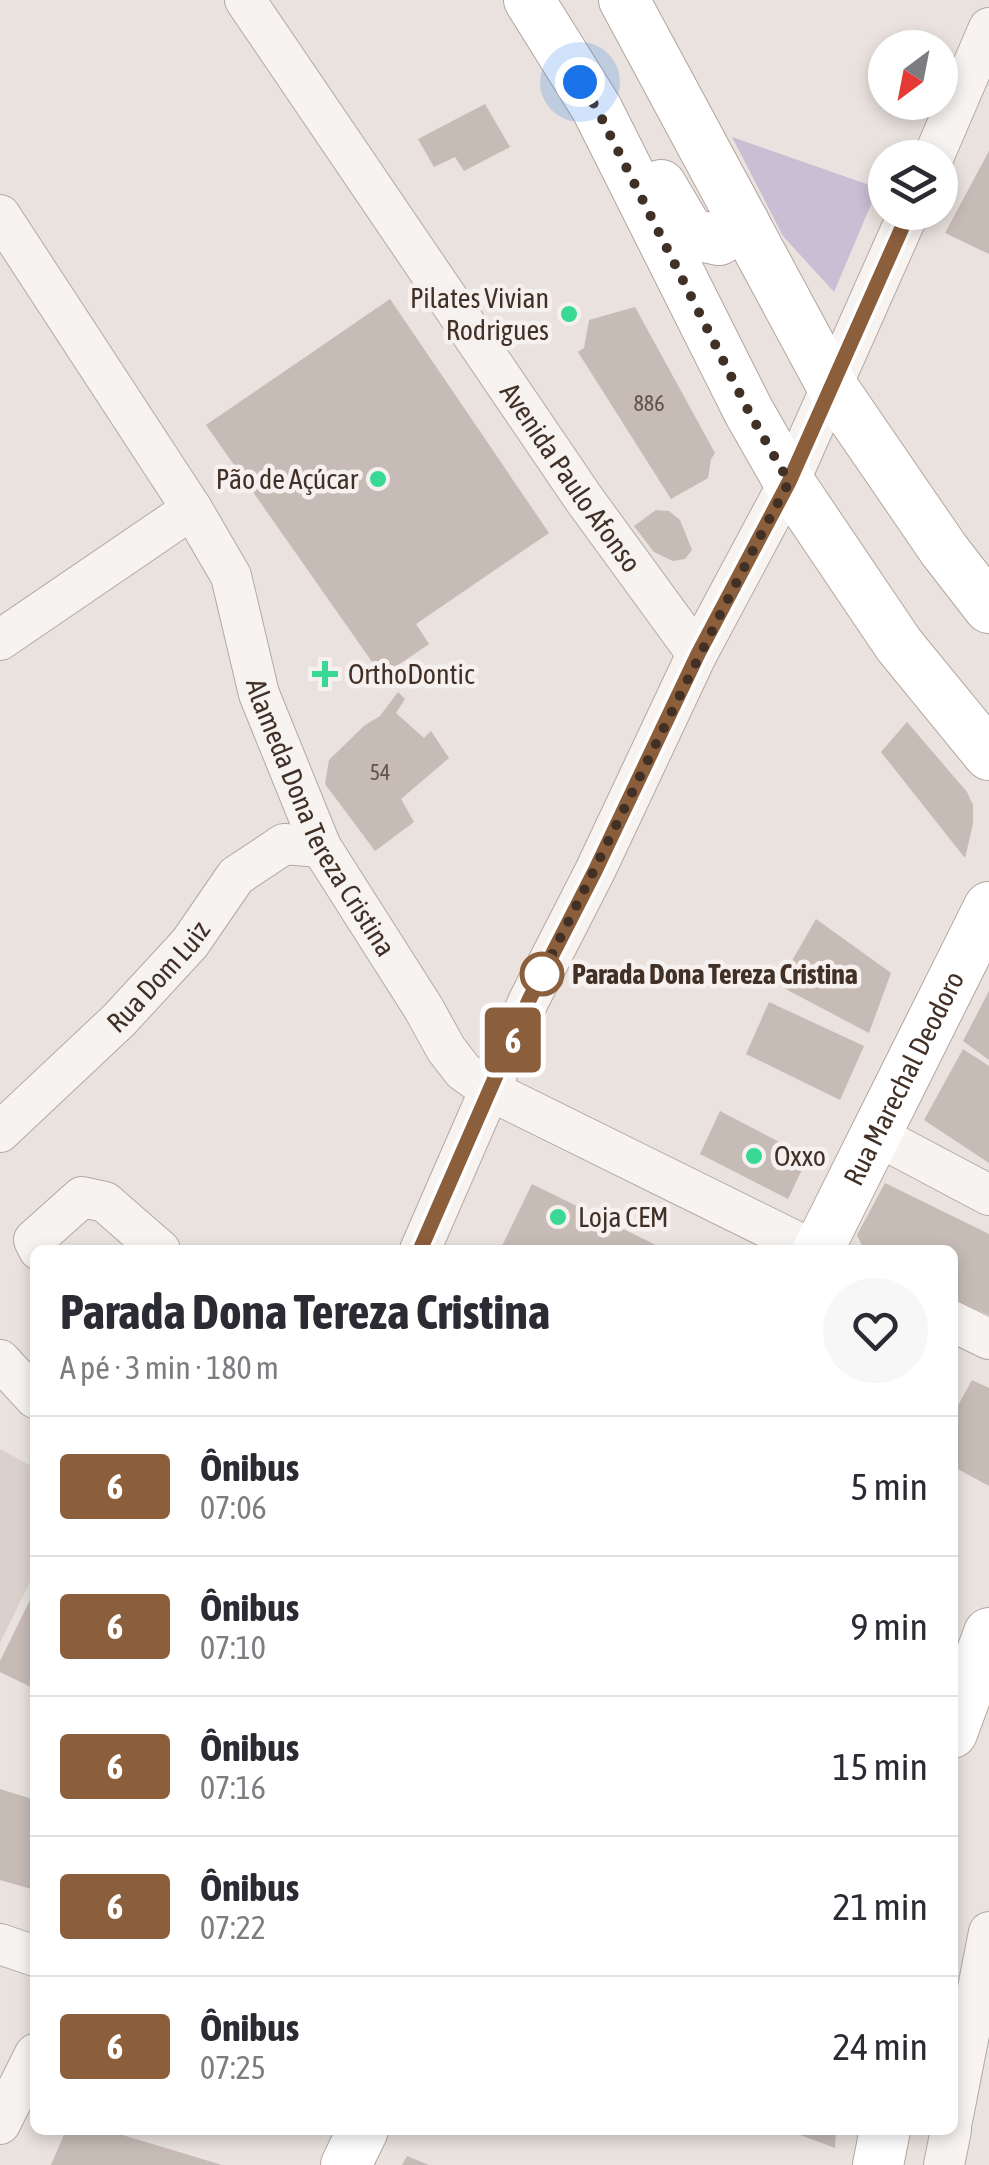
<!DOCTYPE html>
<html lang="pt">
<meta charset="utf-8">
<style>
body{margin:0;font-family:"Asap Condensed",sans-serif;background:#f7f7f7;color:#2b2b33;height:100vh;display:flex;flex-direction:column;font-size:38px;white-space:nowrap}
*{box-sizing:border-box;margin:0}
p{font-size:32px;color:#7c7c81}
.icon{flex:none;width:55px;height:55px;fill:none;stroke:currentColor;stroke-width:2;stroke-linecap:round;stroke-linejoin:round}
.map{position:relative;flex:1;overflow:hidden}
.side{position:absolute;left:30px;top:1245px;width:928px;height:890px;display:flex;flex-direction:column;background:#fff;border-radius:15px;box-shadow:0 5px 15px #0003}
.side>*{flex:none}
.badge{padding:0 20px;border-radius:8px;font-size:35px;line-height:65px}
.needle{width:65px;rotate:212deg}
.controls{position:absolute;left:868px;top:30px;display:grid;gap:20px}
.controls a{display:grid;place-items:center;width:90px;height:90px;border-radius:50%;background:#fff;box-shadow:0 5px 15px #0003;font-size:50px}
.you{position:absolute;width:50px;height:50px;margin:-25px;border:8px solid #fff;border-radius:50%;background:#1a73e8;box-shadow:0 0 0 15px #1a73e833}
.map>.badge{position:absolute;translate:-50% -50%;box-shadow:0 0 0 5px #fff}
.round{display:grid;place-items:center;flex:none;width:105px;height:105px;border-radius:52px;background:#f7f7f7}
.overview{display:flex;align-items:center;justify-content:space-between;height:170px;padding:0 30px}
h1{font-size:48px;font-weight:700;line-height:75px}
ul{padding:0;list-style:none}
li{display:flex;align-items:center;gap:30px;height:140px;padding:0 30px;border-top:2px solid #e1e1e2}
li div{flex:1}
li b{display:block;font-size:38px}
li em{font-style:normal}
li .badge{min-width:110px;font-weight:700;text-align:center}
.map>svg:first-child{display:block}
.built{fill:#dbd1cc}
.green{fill:#c9bfd4}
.building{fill:#c6bbb5}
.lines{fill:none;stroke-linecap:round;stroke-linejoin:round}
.minor-casing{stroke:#b3a9a3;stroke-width:42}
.major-casing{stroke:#b6a59d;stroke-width:52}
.minor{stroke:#f7f3f1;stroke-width:40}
.major{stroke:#fff;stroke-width:50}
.line-casing{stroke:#fff;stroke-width:22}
.line{stroke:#8b5e3c;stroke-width:15}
.walk{stroke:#413026;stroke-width:10;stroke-dasharray:0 18}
.poi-dot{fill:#39d895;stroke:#f6f0ee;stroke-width:4}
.stop-dot{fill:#fff;stroke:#8b5e3c;stroke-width:5}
.labels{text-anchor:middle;stroke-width:9;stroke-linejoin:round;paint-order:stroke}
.number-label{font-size:22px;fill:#62534a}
.poi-label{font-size:28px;fill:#413026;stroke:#f6f0ee;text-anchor:start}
.street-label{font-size:28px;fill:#413026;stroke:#f6f0ee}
.stop-label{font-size:28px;font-weight:bold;fill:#413026;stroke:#f6f0ee;text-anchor:start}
</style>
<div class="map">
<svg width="989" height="2165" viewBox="0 0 989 2165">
<rect width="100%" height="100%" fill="#e9e2de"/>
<path class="built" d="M0,1449l35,19v104l-35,71z"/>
<path class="green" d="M732,137l146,51 -44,104 -51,-56z"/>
<g class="building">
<path d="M485,104l25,43 -46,24 -9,-14 -21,10 -16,-28z"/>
<path d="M989,151v103l-44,-21z"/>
<path d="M390,299l159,234 -133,91 13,20 -47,32 -176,-251z"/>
<path d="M635,307l80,146 -4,6 -3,19 -37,21 -93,-147 6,-4 5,-28z"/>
<path d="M656,510l13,1 11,9 12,30 -7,9 -12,2 -19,-9 -20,-26z"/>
<path d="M398,692l7,7 -9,14 28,25 7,-7 18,27 -48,41 13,23 -39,29 -50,-67 4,-24 36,-35 15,-9z"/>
<path d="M907,722l60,70 6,13v19l-8,34 -84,-106z"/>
<path d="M816,919l75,54 -22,60 -91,-48z"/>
<path d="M989,991v69l-26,-19z"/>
<path d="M769,1002l95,44 -24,54 -94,-46z"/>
<path d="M963,1049l26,17v97l-65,-43z"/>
<path d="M720,1111l88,46 -20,42 -88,-45z"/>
<path d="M885,1183l104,51v81l-37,-17v-48h-88l-7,-15z"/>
<path d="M532,1184l134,66h-166z"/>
<path d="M972,1380l17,8v98l-37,-20v-59l4,2z"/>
<path d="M35,1590v99l-35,-17v-11z"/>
<path d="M0,1789l35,11v90l-35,-10z"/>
<path d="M66,2130h40l116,35h-171z"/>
<path d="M787,2130h49l-1,18z"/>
<path d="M407,2156l22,9h-27z"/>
</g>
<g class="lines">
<defs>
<g id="minor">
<path id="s1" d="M245,0l339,499 113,155"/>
<path d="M933,158l56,-130"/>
<path id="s2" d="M0,215l192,294 39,67 28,118 62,153 103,162 22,40 17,22 28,20 322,159"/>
<path d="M0,640l192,-131"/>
<path id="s3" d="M0,1132l119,-112 71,-77 46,-67 48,-32 37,3"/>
<path d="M874,1134l115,61"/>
<path d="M39,1250l-5,-10 48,-43 23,5 55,48"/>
<path d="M420,1250l109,-250 66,-129 102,-217 92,-172 120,-270"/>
<path d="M952,1321l37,18"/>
<path d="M0,1360l35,38"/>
<path d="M0,1944l35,12"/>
<path d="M952,2121l37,-189"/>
<path d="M0,2124l35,-70"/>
<path d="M944,2165l7,-35"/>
</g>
<g id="major">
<path d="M529,0l68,109 152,303 40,70 110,163 90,110"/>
<path d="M624,0l209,388 111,162 45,58"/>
<path d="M661,185l29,49 29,6 25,-18"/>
<path id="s4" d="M818,1250l171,-343"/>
<path d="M952,1733l37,-100"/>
<path d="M346,2165l17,-35"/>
<path d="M878,2165l7,-35"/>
</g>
</defs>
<use href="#minor" class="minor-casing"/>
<use href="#major" class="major-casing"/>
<use href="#minor" class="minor"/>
<use href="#major" class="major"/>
</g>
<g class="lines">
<defs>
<path id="line" d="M420,1250l109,-250 66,-129 103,-217 91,-172 120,-270"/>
</defs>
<use href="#line" class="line-casing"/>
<use href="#line" class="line"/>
<path class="walk" d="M542,974l-3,6c84,-165 162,-334 250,-498l-40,-70 -152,-303 -17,-27"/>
</g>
<g class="poi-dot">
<circle cx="569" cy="314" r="10"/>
<circle cx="378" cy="479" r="10"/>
<path d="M320 659h10v10h10v10h-10v10h-10v-10h-10v-10h10z"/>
<circle cx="754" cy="1156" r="10"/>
<circle cx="558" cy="1217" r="10"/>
</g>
<circle class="stop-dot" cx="542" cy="974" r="20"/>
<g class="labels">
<g class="number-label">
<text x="649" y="411">886</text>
<text x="380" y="780">54</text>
</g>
<g class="poi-label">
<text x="549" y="308" text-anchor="end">Pilates Vivian<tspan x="549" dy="32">Rodrigues</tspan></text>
<text x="358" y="489" text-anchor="end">Pão de Açúcar</text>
<text x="348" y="684">OrthoDontic</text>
<text x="774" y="1166">Oxxo</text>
<text x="578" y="1227">Loja CEM</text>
</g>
<g class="street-label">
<text dy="10" stroke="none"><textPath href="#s1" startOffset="578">Avenida Paulo Afonso</textPath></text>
<text dy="10" stroke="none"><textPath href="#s2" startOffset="688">Alameda Dona Tereza Cristina</textPath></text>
<text dy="10" stroke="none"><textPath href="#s3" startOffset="222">Rua Dom Luiz</textPath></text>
<text dy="10" stroke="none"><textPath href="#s4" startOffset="192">Rua Marechal Deodoro</textPath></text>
</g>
<g class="stop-label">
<text x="572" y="984">Parada Dona Tereza Cristina</text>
</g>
</g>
</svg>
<div class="controls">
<a><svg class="needle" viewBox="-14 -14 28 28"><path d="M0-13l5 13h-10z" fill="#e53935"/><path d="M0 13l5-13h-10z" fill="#7c7c81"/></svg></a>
<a><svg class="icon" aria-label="layers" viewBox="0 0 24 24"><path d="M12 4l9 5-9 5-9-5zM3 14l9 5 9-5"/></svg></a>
</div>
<div class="you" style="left:580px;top:82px"></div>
<b class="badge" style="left:513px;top:1040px;background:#8b5e3c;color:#fff">6</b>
<section class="side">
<div class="overview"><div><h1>Parada Dona Tereza Cristina</h1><p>A pé · 3 min · 180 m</p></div><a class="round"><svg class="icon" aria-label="heart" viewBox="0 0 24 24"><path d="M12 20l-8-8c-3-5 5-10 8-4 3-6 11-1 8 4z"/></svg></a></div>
<ul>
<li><span class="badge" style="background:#8b5e3c;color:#fff">6</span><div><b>Ônibus</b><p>07:06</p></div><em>5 min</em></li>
<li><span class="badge" style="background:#8b5e3c;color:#fff">6</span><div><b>Ônibus</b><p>07:10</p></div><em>9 min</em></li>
<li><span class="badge" style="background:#8b5e3c;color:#fff">6</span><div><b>Ônibus</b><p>07:16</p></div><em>15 min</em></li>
<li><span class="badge" style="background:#8b5e3c;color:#fff">6</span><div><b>Ônibus</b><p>07:22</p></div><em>21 min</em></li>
<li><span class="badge" style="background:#8b5e3c;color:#fff">6</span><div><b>Ônibus</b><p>07:25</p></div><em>24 min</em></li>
</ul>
</section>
</div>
